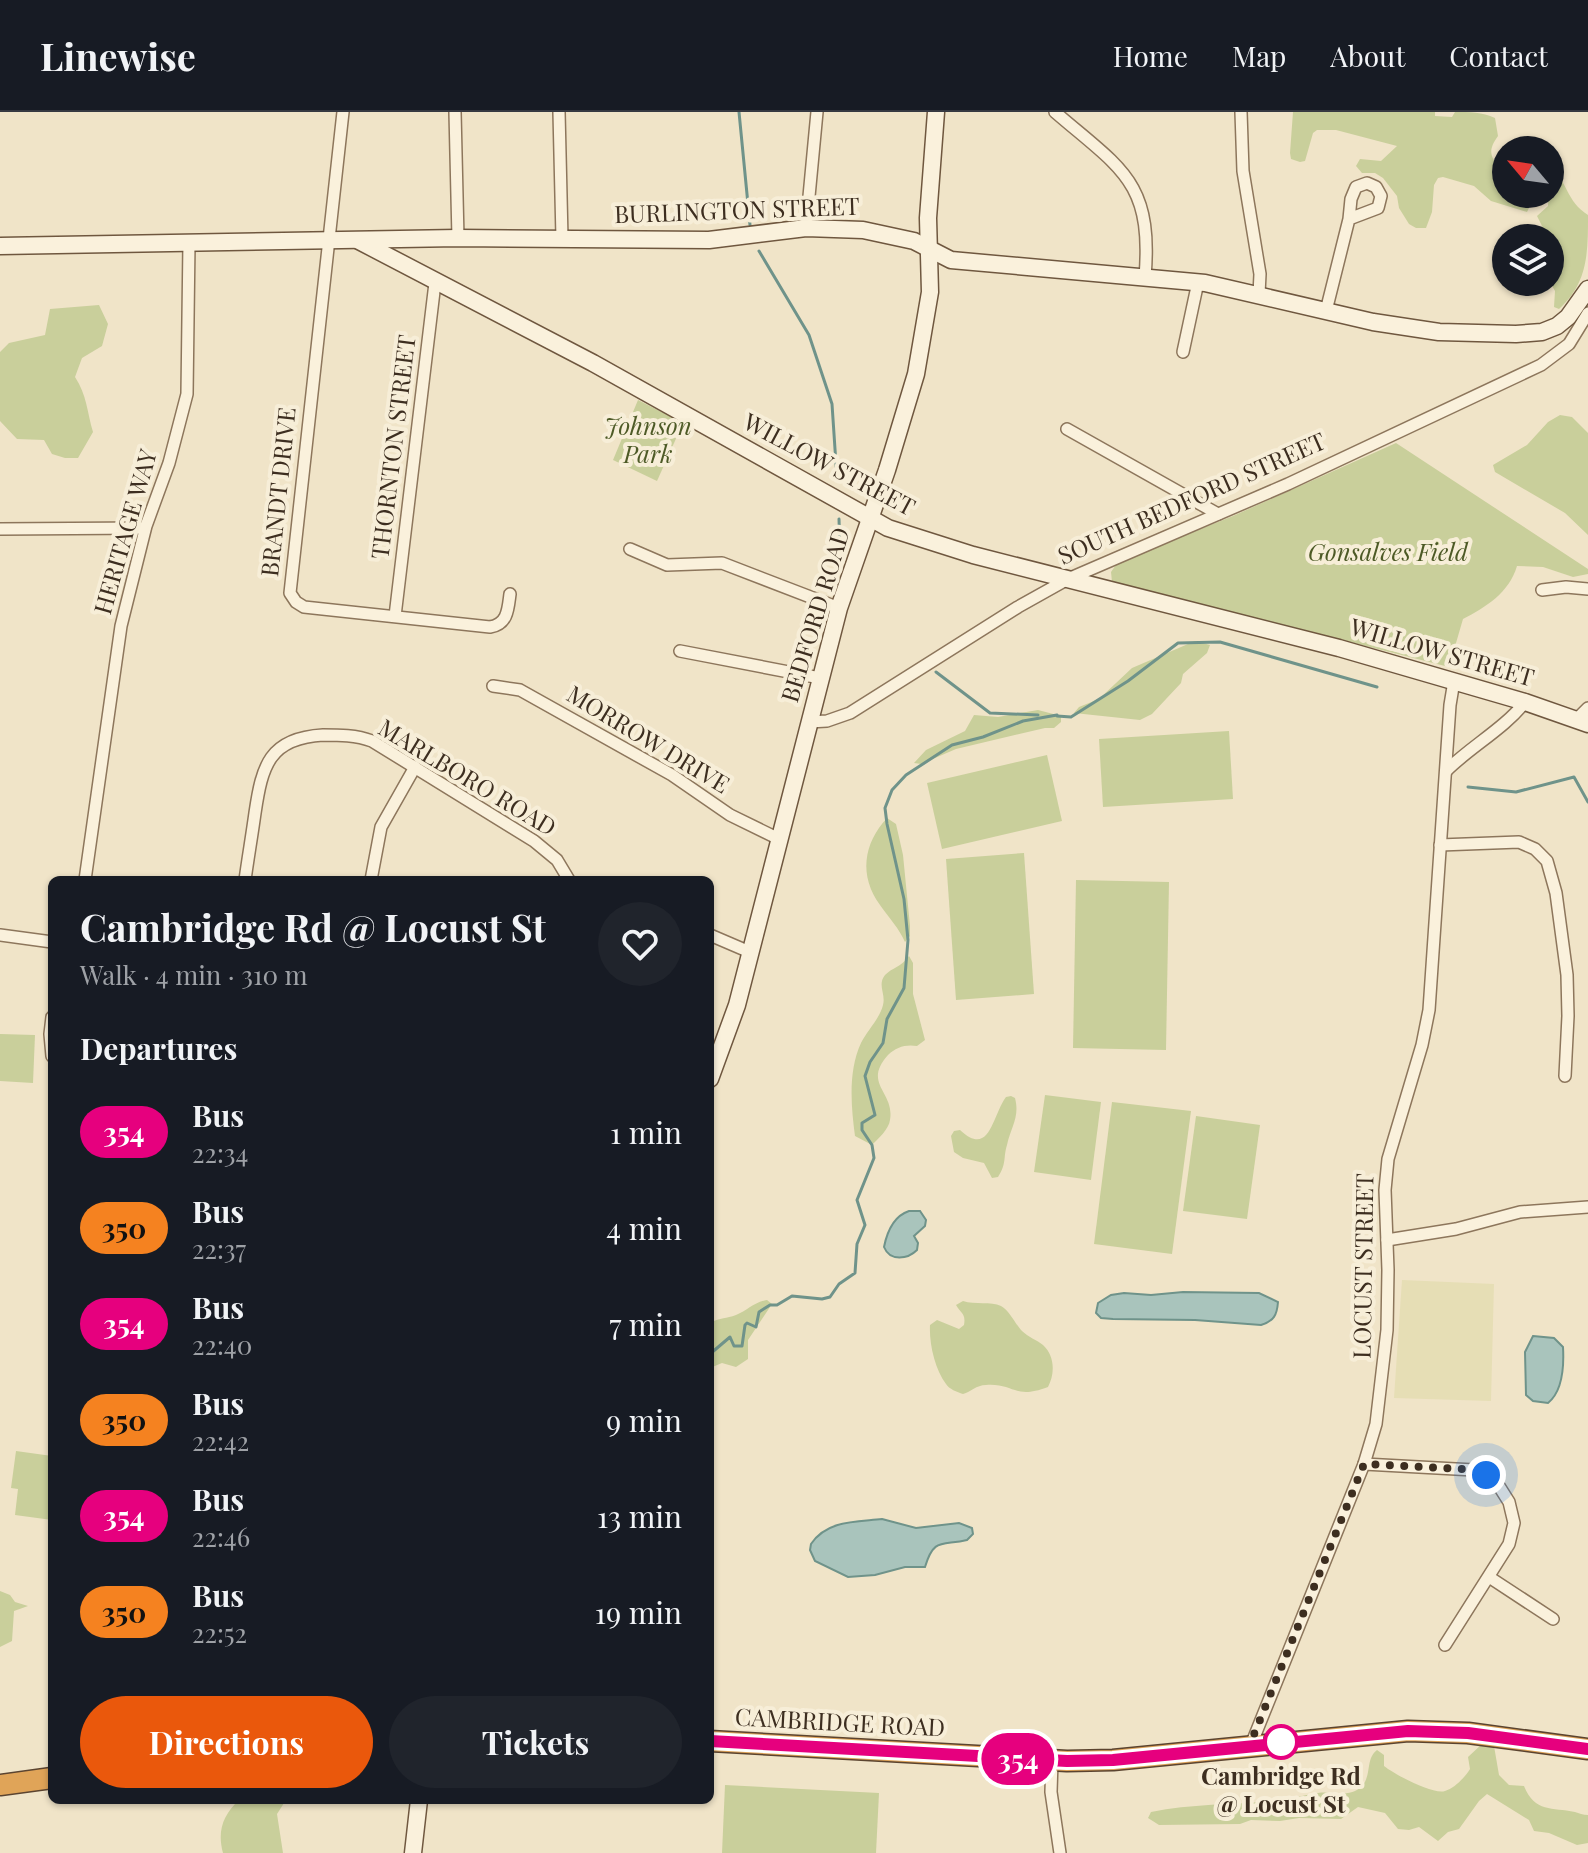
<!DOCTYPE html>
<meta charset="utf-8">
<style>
body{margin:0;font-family:"Playfair Display",serif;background:#20242c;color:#f1f3f6;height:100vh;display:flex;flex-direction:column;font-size:30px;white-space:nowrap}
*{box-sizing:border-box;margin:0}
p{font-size:26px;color:#9ea1a6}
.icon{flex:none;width:44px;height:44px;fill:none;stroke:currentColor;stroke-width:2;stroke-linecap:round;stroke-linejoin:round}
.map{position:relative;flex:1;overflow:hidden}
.drawer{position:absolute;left:48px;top:764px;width:666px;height:928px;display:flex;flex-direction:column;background:#171b24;border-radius:12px;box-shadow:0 2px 6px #0004}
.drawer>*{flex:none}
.badge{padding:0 16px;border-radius:26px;font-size:28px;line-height:52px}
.needle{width:52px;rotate:299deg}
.controls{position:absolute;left:1492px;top:24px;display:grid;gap:16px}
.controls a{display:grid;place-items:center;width:72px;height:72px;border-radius:50%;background:#171b24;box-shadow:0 2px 6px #0004;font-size:40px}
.you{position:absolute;width:40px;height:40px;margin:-20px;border:6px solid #fff;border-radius:50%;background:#1a73e8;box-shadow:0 0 0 12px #1a73e833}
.map>.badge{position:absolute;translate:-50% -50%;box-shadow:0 0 0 4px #fff}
h2{padding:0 32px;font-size:30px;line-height:72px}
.round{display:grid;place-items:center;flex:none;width:84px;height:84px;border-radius:42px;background:#20242c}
.headline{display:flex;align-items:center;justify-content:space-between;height:136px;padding:0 32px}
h1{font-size:38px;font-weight:700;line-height:60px}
.action{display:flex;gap:16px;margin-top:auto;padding:16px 32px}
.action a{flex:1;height:92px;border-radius:48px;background:#ea580c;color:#fff;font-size:32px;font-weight:700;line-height:92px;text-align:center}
.action a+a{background:#20242c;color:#f1f3f6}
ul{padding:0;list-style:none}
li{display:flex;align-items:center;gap:24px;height:96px;padding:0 32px}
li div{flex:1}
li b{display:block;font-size:30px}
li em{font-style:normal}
li .badge{min-width:88px;font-weight:700;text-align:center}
header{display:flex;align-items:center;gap:48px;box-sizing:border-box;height:112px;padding:0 40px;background:#171b24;border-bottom:2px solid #363941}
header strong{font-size:38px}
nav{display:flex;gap:44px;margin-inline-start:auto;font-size:28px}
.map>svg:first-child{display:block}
.farmland{fill:#e6deb5}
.green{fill:#c9cf9b}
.water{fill:#a9c4bc;stroke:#6f938a;stroke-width:2}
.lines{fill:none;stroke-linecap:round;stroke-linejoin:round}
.stream{stroke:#6f938a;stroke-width:3}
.street-casing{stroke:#8d765c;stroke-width:14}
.secondary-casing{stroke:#6f573f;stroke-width:19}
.highway-casing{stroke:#5b4430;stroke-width:23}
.street{stroke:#faf1dc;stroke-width:11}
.secondary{stroke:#faf1dc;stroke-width:16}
.highway{stroke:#e0a458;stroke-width:20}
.line-casing{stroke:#fff;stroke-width:18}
.line{stroke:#e6007e;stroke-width:12}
.walk{stroke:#3d2e20;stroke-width:8;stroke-dasharray:0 14.4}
.stop-dot{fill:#fff;stroke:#e6007e;stroke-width:4}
.labels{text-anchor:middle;stroke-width:8;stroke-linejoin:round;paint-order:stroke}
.street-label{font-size:24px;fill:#3d2e20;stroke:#f7eed8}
.park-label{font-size:24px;font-style:italic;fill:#4d5a26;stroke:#f7eed8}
.stop-label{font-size:24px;font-weight:bold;fill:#3d2e20;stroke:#f7eed8}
</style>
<header>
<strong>Linewise</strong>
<nav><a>Home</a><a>Map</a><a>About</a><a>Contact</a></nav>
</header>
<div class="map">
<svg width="1588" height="1741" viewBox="0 0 1588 1741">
<rect width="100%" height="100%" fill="#f0e4c8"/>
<path class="farmland" d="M1402,1168l92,4 -3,117 -97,-3z"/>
<g class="green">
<path d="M1293,0h142v4l17,1 3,-5c15,0 27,0 40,6l3,18c-17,23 3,26 8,43 1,5 0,10 0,15 10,0 22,1 23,14l-2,4 -36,-11 -17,-15 -31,-9 -5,1 -4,7 -2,27 -6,16h-10l-7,-4 -10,-16 -2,-12 -14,-18 -8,-5h-13l-6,-7 4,-7 21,2 16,-15 -61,-16h-19l-4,3 -8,28 -5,1 -9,-3 -1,-6z"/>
<path d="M1550,54c18,16 16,35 38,49 0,38 0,68 -29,94l-5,-2 1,-16 -5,-9v-44h-2l-11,-22 11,-10z"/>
<path d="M99,193l9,19 -6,22 -20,12 -7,19c12,18 12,35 18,55l-15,26h-13l-13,-4 -8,-14 -27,-1 -17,-18v-69l9,-9 36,-8 5,-26z"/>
<path d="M638,288l45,23 -26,58 -44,-21z"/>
<path d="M1560,303l12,2 16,16v102l-23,-22 -70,-41 -2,-7 34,-20 21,-23z"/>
<path d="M1396,331l192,126v5l-15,3 -30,-10 -26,-1c-8,27 -31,41 -54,53l-14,48 -337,-85 -1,-10 7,-10 115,-46z"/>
<path d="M1195,529l15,4 -3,8 -24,21 -2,9 -29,31 -12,6 -66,-7 5,-6 20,-8 33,-31z"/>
<path d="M1038,598l23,6v6l-7,6h-9l-89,21 -35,15 -7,-1 12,-13 39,-19 9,-16 24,2z"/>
<path d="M1229,619l4,68 -130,8 -4,-68z"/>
<path d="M1047,643l15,66 -120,28 -15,-66z"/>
<path d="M887,706l9,6 7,31 7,71v10l-5,6c-6,-14 -16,-24 -25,-37 -21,-29 -17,-61 7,-87z"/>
<path d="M1024,741l10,141 -78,6 -10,-141z"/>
<path d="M1076,768l93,2 -3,168 -93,-2z"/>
<path d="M909,844l4,7v31l12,46 -8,6c-11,-2 -21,1 -29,9 -26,29 7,37 2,65 -1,9 -12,19 -18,25l-17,-9c-4,-30 -7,-65 6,-93 6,-12 19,-25 22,-38 3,-11 -6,-20 2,-30 8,-8 15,-7 24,-19z"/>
<path d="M0,922l35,1 -2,48 -33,-2z"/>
<path d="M1045,983l56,7 -10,78 -57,-8z"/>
<path d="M1011,984l4,2c5,19 -4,29 -8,47 -4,13 0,18 -9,32l-6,1 -8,-15 -21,-5 -9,-6 -3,-16 3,-5 6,-1c30,28 32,-14 46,-33z"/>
<path d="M1112,990l79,9 -19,143 -78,-10z"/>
<path d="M1196,1004l64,9 -13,94 -64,-8z"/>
<path d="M767,1188l5,4 -24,36v19l-12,8 -14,-4 -12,5v-45c11,-6 16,-4 26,-8 11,-4 18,-13 31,-15z"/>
<path d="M963,1189c12,4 28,0 38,5 9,5 14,18 21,25 6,6 15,9 21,14 12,11 12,29 5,42 -34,13 -34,-4 -62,-2 -10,0 -15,7 -23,9 -6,-2 -14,-5 -17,-10 -11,-15 -17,-40 -16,-59l7,-5 22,9 5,-4c2,-12 -3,-11 -8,-20z"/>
<path d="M16,1339l36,5v64l-37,-5 3,-26 -7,-1z"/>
<path d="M0,1479l10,4 5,7 13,4 -14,5 -2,30 -12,6z"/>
<path d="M1482,1632l12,2 5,29 10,10 15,1c11,27 28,21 51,26 4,1 8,3 13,3v28l-11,2 -28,-12 -15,-2 -5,-11 -42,-26 -8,7 -20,28 -11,3 -10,9 -19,-14 -10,3 -11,-1 -13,-16 -27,-6 -17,12 -42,-1 -19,3 -29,-1 -11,4 -81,1 -11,-7 3,-6c43,-9 87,-7 130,-12 13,-1 25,-6 37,-7 11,-2 28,3 37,-2 20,-10 8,-30 22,-41l7,5v11c10,8 49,29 61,25 10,-3 20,-14 25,-22l-2,-12z"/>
<path d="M725,1673l154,8 -3,60h-154z"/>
<path d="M239,1688h47l-9,14 6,39h-60c-6,-22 0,-38 16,-53z"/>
</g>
<g class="water">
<path d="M909,1099h11l6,9 -1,6 -11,10 4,7 -1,7c-9,9 -27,12 -33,-3 3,-15 10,-31 25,-36z"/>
<path d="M1183,1180l76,1 19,9c-1,13 -4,19 -17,23l-66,-5 -82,-1 -12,-1 -5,-5 2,-10 13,-8 13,-2 27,2z"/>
<path d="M1533,1224l21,2 9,9c1,18 0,44 -15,56l-15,-2 -7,-6 -1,-43z"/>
<path d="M882,1407l34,9 43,-5 13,5 1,6 -6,6c-25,6 -33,-3 -42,27h-20l-30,8 -27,2 -33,-16 -5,-11 1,-6c16,-24 45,-22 71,-25z"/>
</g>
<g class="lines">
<g class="stream">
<path d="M739,0l11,113"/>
<path d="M759,139l50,84 23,69 5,75"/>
<path d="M839,407l1,34"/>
<path d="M936,560l54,41 48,2"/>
<path d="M1057,604l14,1 57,-36 50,-38 42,-1 157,45"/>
<path d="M1468,675l48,5 58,-15 14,25"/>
<path d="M710,1242l20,-17 4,9h8l3,-21 2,-2 9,4 3,-15 11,-7h7l15,-9 30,3 8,-2 9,-13 16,-11 2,-29 8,-19 -8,-25 17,-42 -2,-13 -10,-15v-7l13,-8 -10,-39 5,-14 13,-19 4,-24 17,-31 4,-48 -4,-41 -17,-75 -2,-16 7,-18 14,-15 46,-30 31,-8 40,-16 34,-6"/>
</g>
<defs>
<g id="street">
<path d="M343,0l-53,481 6,9 8,5 186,20c18,-3 18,-18 20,-33"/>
<path d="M455,0l3,126"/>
<path d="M559,0l3,126"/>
<path d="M1055,0c66,57 98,69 90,165"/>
<path d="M1241,0l2,59 17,103 -1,20"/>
<path d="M806,116l11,-116"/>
<path d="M1326,199l23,-92 29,-11 3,-12 -5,-9 -9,-4 -11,4 -5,12 -2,20"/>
<path d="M1183,240l15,-70"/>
<path d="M1067,317l151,85"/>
<path d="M0,417l145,-1"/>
<path d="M630,437l37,16 55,-2 117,45"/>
<path d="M1542,478l24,-3 22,2"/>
<path d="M395,504l40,-333"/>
<path d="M680,539l140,27"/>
<path d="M493,574l27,4 152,85 58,40 49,24"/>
<path d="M1577,607l11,-11"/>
<path d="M809,610l18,-1 23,-8 168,-106 50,-28 220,-95 253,-119 28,-21 19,-31"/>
<path d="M1446,659c24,-24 59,-43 79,-69"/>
<path d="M1440,733l79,-3 16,7 12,12 9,32 11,82 1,41 -3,60"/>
<path d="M85,768l36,-254 25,-100 23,-63 18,-69 2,-151"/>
<path d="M245,768c3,-22 7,-45 10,-67 7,-47 14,-75 68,-78 16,0 33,0 49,6l162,100 23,19 12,20"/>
<path d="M371,768l10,-53 34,-60"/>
<path d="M0,823l52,7"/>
<path d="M710,823l42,18"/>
<path d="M52,905l-2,17 2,22"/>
<path d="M1387,1128l69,-11 64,-17 68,-5"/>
<path d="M1364,1352l110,6 23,13 12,19 5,21 -5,21 -64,101"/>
<path d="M1489,1465l64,42"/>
<path d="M1251,1633l113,-281 12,-40 11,-94 1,-60 -3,-80 3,-31 34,-114 7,-35 21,-305 4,-24"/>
<path d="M1052,1649l-1,31 9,61"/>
</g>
<g id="secondary">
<path d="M359,129l234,122 295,165 85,27 366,93 186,54 63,22"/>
<path d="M0,134l458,-8 251,2 97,-12 57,2 51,11 37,19 254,23 168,39 66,10 77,2 26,-2 15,-6 11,-9 20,-28"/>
<path d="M710,967l27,-74 102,-397 48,-138 29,-96 14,-82 -2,-74 8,-106"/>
<path d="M413,1741l6,-53"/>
</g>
<g id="highway">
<path d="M710,1629l357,20 46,-1 295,-29 60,2 120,16"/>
<path d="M0,1673l52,-7"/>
</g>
</defs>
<use href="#street" class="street-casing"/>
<use href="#secondary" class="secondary-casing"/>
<use href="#highway" class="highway-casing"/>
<use href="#street" class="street"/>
<use href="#secondary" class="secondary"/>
<use href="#highway" class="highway"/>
</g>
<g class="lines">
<defs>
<path id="line" d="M710,1629l357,20 46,-1 295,-29 60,2 120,16"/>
</defs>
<use href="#line" class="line-casing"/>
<use href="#line" class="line"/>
<path class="walk" d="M1281,1630l-27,-8 1,-2 109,-268 100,5 22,6"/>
</g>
<circle class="stop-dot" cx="1281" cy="1630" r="16"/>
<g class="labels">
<g class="street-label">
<text transform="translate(737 99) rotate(-2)" y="8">BURLINGTON STREET</text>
<text transform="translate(394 335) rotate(-83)" y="8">THORNTON STREET</text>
<text transform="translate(829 353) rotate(28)" y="8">WILLOW STREET</text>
<text transform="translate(279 380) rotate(-84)" y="8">BRANDT DRIVE</text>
<text transform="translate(1192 387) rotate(-24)" y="8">SOUTH BEDFORD STREET</text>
<text transform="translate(126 420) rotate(-74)" y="8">HERITAGE WAY</text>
<text transform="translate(816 503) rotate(-73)" y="8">BEDFORD ROAD</text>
<text transform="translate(1442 541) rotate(16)" y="8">WILLOW STREET</text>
<text transform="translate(648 628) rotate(31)" y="8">MORROW DRIVE</text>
<text transform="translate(467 666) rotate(31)" y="8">MARLBORO ROAD</text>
<text transform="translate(1364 1154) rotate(-89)" y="8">LOCUST STREET</text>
<text transform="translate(840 1611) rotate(3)" y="8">CAMBRIDGE ROAD</text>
</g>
<g class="park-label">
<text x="648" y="323">Johnson<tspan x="648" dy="28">Park</tspan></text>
<text x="1388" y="449">Gonsalves Field</text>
</g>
<g class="stop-label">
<text x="1281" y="1673">Cambridge Rd<tspan x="1281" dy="28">@ Locust St</tspan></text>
</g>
</g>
</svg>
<div class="controls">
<a><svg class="needle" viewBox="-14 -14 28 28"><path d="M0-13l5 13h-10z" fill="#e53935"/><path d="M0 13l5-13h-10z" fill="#9ea1a6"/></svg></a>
<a><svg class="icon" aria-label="layers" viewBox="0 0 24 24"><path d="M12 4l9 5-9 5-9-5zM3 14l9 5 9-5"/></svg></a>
</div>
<div class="you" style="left:1486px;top:1363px"></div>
<b class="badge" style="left:1018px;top:1647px;background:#e6007e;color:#fff">354</b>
<section class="drawer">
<div class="headline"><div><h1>Cambridge Rd @ Locust St</h1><p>Walk · 4 min · 310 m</p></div><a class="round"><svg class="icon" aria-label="heart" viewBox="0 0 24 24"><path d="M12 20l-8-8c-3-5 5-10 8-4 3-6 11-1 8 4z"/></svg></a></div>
<h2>Departures</h2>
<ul>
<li><span class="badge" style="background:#e6007e;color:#fff">354</span><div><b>Bus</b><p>22:34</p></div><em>1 min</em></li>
<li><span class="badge" style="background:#f58220;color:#111">350</span><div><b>Bus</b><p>22:37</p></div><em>4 min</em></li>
<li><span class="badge" style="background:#e6007e;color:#fff">354</span><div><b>Bus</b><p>22:40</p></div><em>7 min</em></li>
<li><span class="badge" style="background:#f58220;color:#111">350</span><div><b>Bus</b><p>22:42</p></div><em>9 min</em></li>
<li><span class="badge" style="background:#e6007e;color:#fff">354</span><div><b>Bus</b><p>22:46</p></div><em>13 min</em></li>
<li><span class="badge" style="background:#f58220;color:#111">350</span><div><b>Bus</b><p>22:52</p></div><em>19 min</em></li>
</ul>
<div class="action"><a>Directions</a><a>Tickets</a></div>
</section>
</div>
